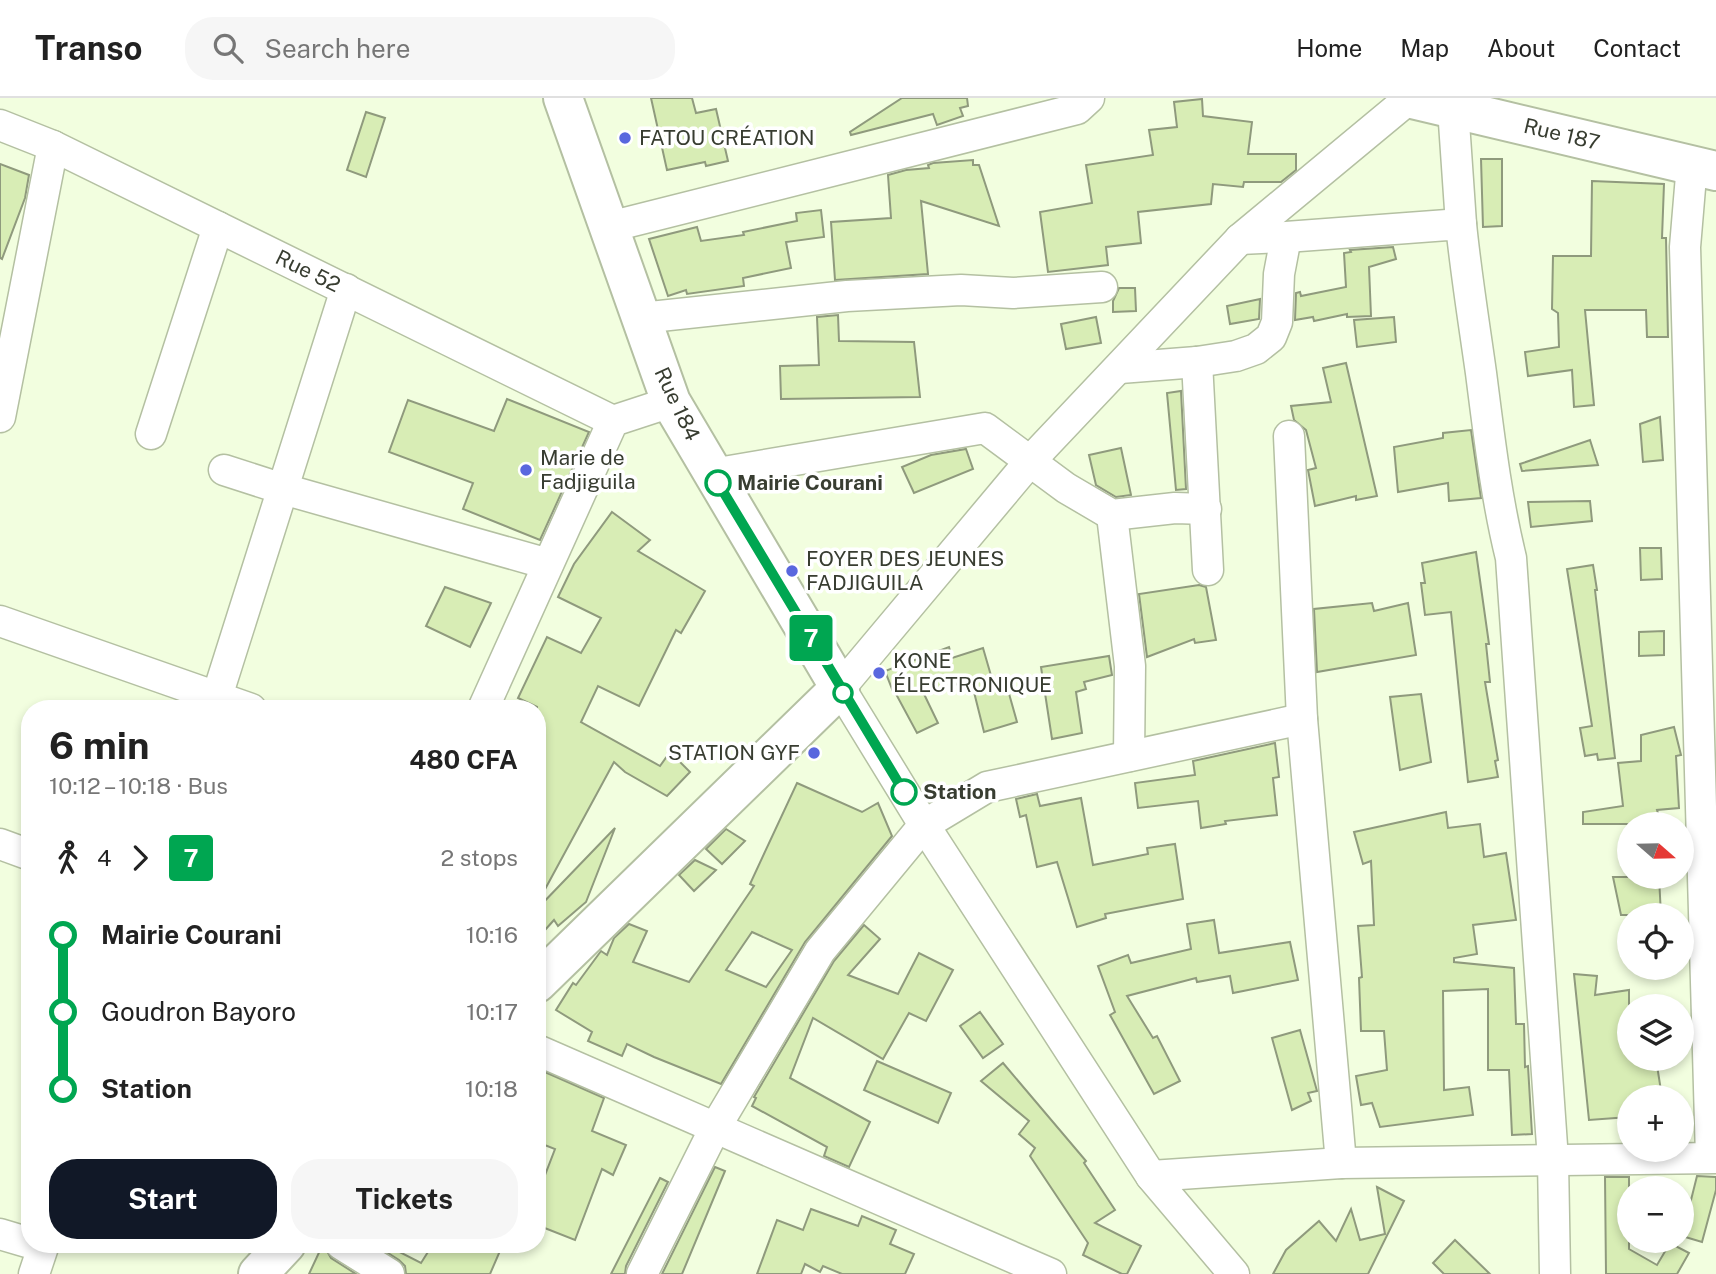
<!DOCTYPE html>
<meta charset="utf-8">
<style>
body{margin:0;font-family:"Public Sans",sans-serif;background:#f6f6f6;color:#222;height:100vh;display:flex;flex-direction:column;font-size:26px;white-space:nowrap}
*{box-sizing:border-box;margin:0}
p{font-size:23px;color:#767676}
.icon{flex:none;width:38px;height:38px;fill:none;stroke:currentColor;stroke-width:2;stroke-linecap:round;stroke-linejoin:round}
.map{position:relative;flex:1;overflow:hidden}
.side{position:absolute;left:21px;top:602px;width:525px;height:553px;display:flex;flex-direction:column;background:#fff;border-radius:28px;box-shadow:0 4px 10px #0003}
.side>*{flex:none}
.badge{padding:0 14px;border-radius:5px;font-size:24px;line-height:46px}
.needle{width:46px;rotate:110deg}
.buttons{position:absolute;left:1617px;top:714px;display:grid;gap:14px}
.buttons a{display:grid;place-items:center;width:77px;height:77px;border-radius:50%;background:#fff;box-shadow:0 4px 10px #0003;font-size:35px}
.map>.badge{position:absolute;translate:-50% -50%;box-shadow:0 0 0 4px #fff}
.legs{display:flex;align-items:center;gap:10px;height:77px;padding:0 28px;font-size:23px}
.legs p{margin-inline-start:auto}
.overview{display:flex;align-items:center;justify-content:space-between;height:119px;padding:0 28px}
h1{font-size:38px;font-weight:700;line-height:52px}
.action{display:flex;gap:14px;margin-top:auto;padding:14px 28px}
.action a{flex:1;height:80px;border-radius:28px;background:#111827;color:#fff;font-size:28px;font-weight:700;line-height:80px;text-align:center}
.action a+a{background:#f6f6f6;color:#222}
ul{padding:0 28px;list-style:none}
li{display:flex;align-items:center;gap:24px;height:77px;font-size:26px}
li i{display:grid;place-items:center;width:10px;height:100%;margin:0 9px;background:currentColor}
li i::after{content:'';width:18px;height:18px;margin:-9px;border:5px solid;border-radius:50%;background:#fff}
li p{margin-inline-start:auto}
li:first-child i{background:linear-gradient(#0000 50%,currentColor 0)}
li:last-child i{background:linear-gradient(currentColor 50%,#0000 0)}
header{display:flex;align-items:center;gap:42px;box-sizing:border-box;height:98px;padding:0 35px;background:#fff;border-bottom:2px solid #e0e0e0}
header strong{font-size:33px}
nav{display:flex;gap:38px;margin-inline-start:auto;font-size:24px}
.search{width:490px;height:63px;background:#f6f6f6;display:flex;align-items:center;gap:18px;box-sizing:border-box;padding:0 24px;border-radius:28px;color:#767676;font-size:26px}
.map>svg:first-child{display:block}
.building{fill:#d8edb5;stroke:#8f9a7d;stroke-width:2;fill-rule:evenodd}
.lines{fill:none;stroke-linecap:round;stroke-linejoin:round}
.minor-casing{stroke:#b4c0a2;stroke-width:33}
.tertiary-casing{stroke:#b4c0a2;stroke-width:42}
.minor{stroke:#fff;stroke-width:30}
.tertiary{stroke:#fff;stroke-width:38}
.line-1-casing{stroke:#fff;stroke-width:16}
.line-1{stroke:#00a651;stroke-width:10}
.poi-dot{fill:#5967de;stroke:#fff;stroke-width:2.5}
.stop-1-dot{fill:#fff;stroke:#00a651;stroke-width:3.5}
.labels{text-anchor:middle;stroke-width:7;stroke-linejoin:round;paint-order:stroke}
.street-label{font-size:21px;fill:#383d31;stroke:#fff}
.poi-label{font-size:21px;fill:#383d31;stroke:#fff;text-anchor:start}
.stop-label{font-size:21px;font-weight:bold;fill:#383d31;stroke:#fff;text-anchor:start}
</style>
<header>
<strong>Transo</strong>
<div class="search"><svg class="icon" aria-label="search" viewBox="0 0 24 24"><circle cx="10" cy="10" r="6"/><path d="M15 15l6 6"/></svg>Search here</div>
<nav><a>Home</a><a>Map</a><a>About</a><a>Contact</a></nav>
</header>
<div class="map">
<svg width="1716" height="1176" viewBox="0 0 1716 1176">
<rect width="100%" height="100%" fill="#f2fedf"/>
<g class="building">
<path d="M651,0h41l4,15 20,-4 12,52 -22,5 -1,-4 -38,8z"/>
<path d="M902,0h65l1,8 -8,2 3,8 -26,9 -4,-11 -82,21 -1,-3z"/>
<path d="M1202,1l1,17 49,6 -4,32h48v16l-15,12h-37l-1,5 -30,-3 -2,20 -73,8 3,31 -35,4 2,18 -60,7 -8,-60 52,-9 -6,-38 67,-10 -4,-25 28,-3 -3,-25z"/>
<path d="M366,14l19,6 -19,59 -19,-7z"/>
<path d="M1481,61h21v67l-19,1z"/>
<path d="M973,62v5h6l20,61 -78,-25 7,73 -93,6 -4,-58 60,-4 -3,-43 18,-5 23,-2 -1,-3 5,-2z"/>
<path d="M0,66l29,11 -4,23 -23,61 -2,-1z"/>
<path d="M1592,83l72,3 -2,54h4l2,99h-21l-1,-27h-61l9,95 -20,2 -2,-37 -44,6 -3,-24 34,-5 -1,-34 -6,-4 1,-53h38z"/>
<path d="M821,112l3,27 -38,5 5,26 -48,10 1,8 -57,8 -1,-4 -18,6 -19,-57 48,-12 4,14 43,-6 -1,-3 54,-11 -1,-8z"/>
<path d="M1393,149l3,12 -27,8 2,49 -24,1v-3l-33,7 -1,-4 -18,3 1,-27 4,-1 1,4 45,-9 -2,-34 7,-1 -1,-2z"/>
<path d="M1119,190h16l1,23 -23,1v-11z"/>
<path d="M1260,201l-1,20 -29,5 -3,-18z"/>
<path d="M838,217l1,26 75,1 6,55 -139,2 -1,-33 39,-1 -2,-48z"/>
<path d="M1096,219l5,26 -35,6 -5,-25z"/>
<path d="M1394,219l2,25 -39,5 -3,-27z"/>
<path d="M1346,265l31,133 -21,4v-4l-41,10 -7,-36 8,-2 -10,-38 -12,-10 -3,-14 40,-4 -8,-34z"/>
<path d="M1181,293l5,98 -10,1 -9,-97z"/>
<path d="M507,301l82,33 -49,108 -77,-31 10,-26 -84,-31 19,-52 86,31z"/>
<path d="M1660,319l3,43 -20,2 -3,-38z"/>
<path d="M1471,332l10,68 -32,3 -1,-18 -50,9 -4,-45 49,-9v-5z"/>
<path d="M1590,342l8,25 -76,6 -2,-7z"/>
<path d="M1121,350l10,47 -15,2 -20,-12 -7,-30z"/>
<path d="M966,351l7,20 -59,24 -12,-26 29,-12z"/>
<path d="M1590,403l2,20 -61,6 -3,-25z"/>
<path d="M612,414l38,28 -12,11 67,40 -24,42 -5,-3 -37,76 -41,-20 -17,36 79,44 10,-14 20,20 -23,24 -42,-24 -11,-10 -77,142v-197l-19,-9 29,-61 34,16 20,-35 -43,-21 16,-33z"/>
<path d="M1640,450h21l1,31 -21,1z"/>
<path d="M1476,454l13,92h-3l4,38h-5l13,78 -3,1 3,16 -30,5 -17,-170 -26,3 -4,-32h4l-3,-20z"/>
<path d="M1593,467l4,25h-2l20,168 -17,2 -1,-6 -12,2 -5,-28 12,-2 -25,-157z"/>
<path d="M1199,487l7,2 10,53 -21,3 -1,-4 -47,18 -8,-63z"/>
<path d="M445,489l46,16 -21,44 -44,-21z"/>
<path d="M1372,505l2,8 34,-8 8,52 -99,17 -3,-63z"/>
<path d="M1664,533v24l-25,1v-24z"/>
<path d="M949,549l3,11 31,-10 9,31 12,-3 13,46 -33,10 -13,-52 -47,14 14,29 -21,10 -21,-39h-2l-9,-23z"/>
<path d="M1109,558l3,19 -28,7 2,7 -10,3 6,41 -30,6 -11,-72z"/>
<path d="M1421,596l10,68 -31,8 -10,-73z"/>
<path d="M1674,629l7,28 -5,1 3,52 -22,2 3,10 -15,4h-62v-12l40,-6 -5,-43 23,-2v-26z"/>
<path d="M1275,645l4,34 -6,1 4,37 -52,6 1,3 -25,4 -3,-27 -60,7 -3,-25 60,-8 -2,-14z"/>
<path d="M797,685l65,29 16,-9 14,33 -87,106 -84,142 -67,-27 -27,-13 -5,12 -34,-15 4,-9 -36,-22 17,-27 3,2 25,-34 6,4 7,-17 15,-14 18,7 -14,31 56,20 65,-96 -4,-2zM752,834l40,18 -26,37 -40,-17z"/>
<path d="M1037,696l3,12 41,-8 12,67 55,-11 -1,-6 28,-4 8,55 -78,15 1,4 -29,9 -20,-65 -20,5 -11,-52 -6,2 -4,-18z"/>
<path d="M1446,714l2,16 32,-4 4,33 22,-4 10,67 -43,5 4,29 -23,4v4l60,6 2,56h8l1,43 3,-1 4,68 -20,1 -3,-65h-21v-81l-45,2 1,99 25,-3 4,28 -93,12 -8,-24 -11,2 -5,-29 31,-6 -3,-39h-23l-2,-53 3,-1 -4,-51 16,-1 -3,-64 -8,3 -9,-32z"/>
<path d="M615,730l-29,74 -28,24 -4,-6 -17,19v-30z"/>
<path d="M726,731l19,12 -23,23 -16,-15z"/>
<path d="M695,762l21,10 -22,21 -15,-16z"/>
<path d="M1613,779h46l2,38h-40z"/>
<path d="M1214,822l5,33 71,-11 8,38 -65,13 -3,-17 -33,6 -1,-4 -69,18 26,42 4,-2 23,45 -26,13 -44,-79 5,-3 -17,-46 30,-11 3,8 60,-14 -4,-25z"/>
<path d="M864,827l16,14 -32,36 50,19 21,-41 34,17 -27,51 -17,-8 -26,46 -70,-41 -23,60 80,44 -21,45 -25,-11 3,-9 -75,-41 4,-8 -2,-1 80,-136z"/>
<path d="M1574,876l23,2 -2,19 34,-5v69h27l6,38h-33v20l-40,3z"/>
<path d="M980,914l23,32 -20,14 -23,-32z"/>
<path d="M1300,932l17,61 -9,2 3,8 -19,9 -20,-72z"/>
<path d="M877,963l74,32 -13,30 -74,-33z"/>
<path d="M1003,965l83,98 -2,2 31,47 -20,13 46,23 -14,28h-5l-39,-19 5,-12 -58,-87 5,-8 -16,-14 10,-13 -48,-40z"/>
<path d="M538,971l66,29 -12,33 34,14 -13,30 -11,-6 -27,71 -38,-15v-29l18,-47 -18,-7z"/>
<path d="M715,1069l10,4 -43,103h-20z"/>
<path d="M1697,1078l19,1v13l-14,52 -20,-6z"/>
<path d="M1605,1079h24v72l28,16 13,-22 19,10 -12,21h-71z"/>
<path d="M660,1080l8,4 -42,84 -1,8h-14z"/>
<path d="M1377,1089l27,14 -36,73h-95l13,-24 33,-29 17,20 15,-32 9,31 25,-6z"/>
<path d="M811,1111l47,17 4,-10 34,14 -6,14 24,10 -9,20h-63l-19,-8 -3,6 -15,-8 -4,10h-44l20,-54 26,10z"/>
<path d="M1455,1142l35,34h-46l-11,-11z"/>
<path d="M323,1146l8,14 25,16h-47z"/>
<path d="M374,1146h10l37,19 12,-19h70l-13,30h-84l-1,-8 -6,-6z"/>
</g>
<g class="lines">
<defs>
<g id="minor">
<path d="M1453,10l8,116"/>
<path id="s1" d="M0,27l53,21 560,275"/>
<path d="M1692,66l-7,83 26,910"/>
<path d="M609,129l468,-118 12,-11"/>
<path d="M1240,141l46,-2 175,-13c5,50 13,99 20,149 8,62 15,124 30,185l42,602 2,114"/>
<path d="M641,220l206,-22 114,-6 52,3 89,-6"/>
<path d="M1197,264l11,208"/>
<path d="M1120,270l77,-6 39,-6 20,-7 15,-12 6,-15 2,-48 7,-37"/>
<path d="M0,319l53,-271"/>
<path d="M151,336l67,-207"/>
<path d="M1289,338l13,283 39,444"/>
<path d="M224,372l59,19 265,75"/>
<path d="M712,376l273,-46 81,60 46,27 63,-7 31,1"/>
<path d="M1112,417l18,151 -1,90"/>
<path d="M0,523l251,88"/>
<path d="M213,611l133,-420"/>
<path d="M483,611l130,-288 58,-19"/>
<path d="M0,746l30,11"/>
<path d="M537,952l514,224"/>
<path d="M1151,1078l190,-13 375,-5"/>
<path d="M0,1136l30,9"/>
<path d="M341,1146l48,30"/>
<path d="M34,1176l10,-30"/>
<path d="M642,1176l73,-146 105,-177 104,-126 63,-38 315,-68"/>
<path d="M1234,1176l-83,-98 -227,-351 -84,-137 191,-228 209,-221 170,-141"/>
</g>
<g id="tertiary">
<path id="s2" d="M1408,0l308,73"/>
<path d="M537,885l303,-295 -169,-286 -108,-304"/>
<path d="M258,1176l28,-30"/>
</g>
</defs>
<use href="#minor" class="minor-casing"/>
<use href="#tertiary" class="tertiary-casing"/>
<use href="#minor" class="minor"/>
<use href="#tertiary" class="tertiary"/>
</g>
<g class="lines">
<defs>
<path id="line-1" d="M718,385l186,309"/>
</defs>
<use href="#line-1" class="line-1-casing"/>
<use href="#line-1" class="line-1"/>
</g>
<g class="poi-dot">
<circle cx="625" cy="40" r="7"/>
<circle cx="526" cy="372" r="7"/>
<circle cx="792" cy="473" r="7"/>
<circle cx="879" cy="575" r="7"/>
<circle cx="814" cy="655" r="7"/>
</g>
<g class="stop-1-dot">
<circle cx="718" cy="385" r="12"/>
<circle cx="843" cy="595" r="9"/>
<circle cx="904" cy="694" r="12"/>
</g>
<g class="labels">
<g class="street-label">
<text dy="7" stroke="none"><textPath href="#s2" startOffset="158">Rue 187</textPath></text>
<text dy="7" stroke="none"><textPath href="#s1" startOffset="341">Rue 52</textPath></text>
<text transform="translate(677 306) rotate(65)" y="7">Rue 184</text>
</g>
<g class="poi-label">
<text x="639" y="47">FATOU CRÉATION</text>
<text x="540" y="367">Marie de<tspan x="540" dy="24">Fadjiguila</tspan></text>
<text x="806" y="468">FOYER DES JEUNES<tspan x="806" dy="24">FADJIGUILA</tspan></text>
<text x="893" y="570">KONE<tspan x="893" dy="24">ÉLECTRONIQUE</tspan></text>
<text x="800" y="662" text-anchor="end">STATION GYF</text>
</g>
<g class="stop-label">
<text x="737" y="392">Mairie Courani</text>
<text x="923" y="701">Station</text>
</g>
</g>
</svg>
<div class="buttons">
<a><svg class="needle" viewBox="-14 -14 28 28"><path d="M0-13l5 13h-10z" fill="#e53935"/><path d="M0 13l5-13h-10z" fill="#767676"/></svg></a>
<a><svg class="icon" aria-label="locate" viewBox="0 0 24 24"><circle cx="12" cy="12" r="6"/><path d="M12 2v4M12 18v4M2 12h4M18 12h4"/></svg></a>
<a><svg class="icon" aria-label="layers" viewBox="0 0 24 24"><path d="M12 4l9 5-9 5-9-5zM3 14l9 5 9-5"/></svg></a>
<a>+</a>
<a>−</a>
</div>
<b class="badge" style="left:811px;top:540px;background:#00a651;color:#fff">7</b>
<section class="side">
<div class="overview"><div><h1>6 min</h1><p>10:12 – 10:18 · Bus</p></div><b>480 CFA</b></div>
<div class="legs"><svg class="icon" aria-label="walk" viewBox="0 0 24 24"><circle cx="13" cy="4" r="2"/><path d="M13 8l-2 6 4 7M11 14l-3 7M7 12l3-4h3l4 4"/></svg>4<svg class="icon" aria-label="forward" viewBox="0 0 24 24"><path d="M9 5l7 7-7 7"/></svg><b class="badge" style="background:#00a651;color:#fff">7</b><p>2 stops</p></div>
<ul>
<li><i style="color:#00a651"></i><b>Mairie Courani</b><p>10:16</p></li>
<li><i style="color:#00a651"></i><span>Goudron Bayoro</span><p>10:17</p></li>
<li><i style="color:#00a651"></i><b>Station</b><p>10:18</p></li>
</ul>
<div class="action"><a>Start</a><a>Tickets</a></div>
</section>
</div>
